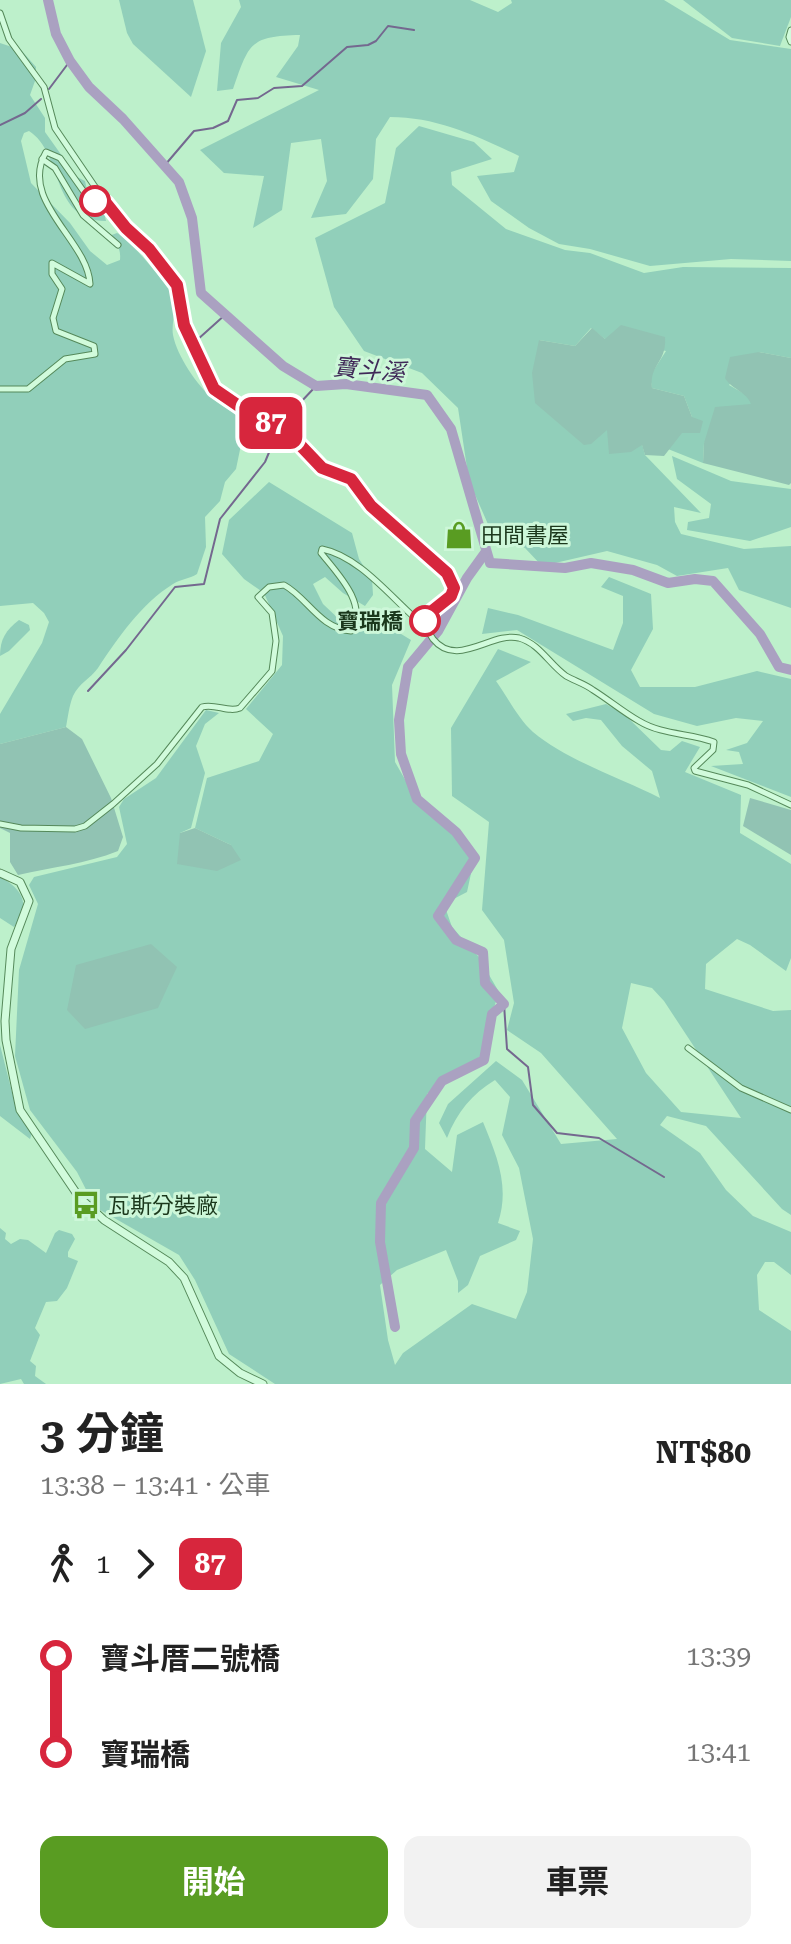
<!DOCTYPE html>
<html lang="zh-TW">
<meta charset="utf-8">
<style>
body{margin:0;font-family:"Roboto Serif","Noto Sans TC",serif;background:#f2f2f2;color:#222;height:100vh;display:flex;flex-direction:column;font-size:30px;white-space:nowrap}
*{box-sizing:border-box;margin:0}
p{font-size:26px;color:#767676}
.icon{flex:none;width:44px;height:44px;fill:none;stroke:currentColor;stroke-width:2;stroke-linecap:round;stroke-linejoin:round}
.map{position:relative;height:1384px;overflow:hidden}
.drawer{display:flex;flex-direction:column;background:#fff;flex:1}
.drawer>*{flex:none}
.badge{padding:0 16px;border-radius:12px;font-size:28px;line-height:52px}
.map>.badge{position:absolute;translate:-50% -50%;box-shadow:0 0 0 4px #fff}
.legs{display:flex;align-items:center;gap:12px;height:88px;padding:0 40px;font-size:26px}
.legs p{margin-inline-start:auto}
.head{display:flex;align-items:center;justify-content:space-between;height:136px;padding:0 40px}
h1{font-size:44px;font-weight:700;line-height:60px}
.button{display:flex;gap:16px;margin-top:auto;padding:16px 40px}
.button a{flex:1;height:92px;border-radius:16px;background:#599c22;color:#fff;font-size:32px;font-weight:700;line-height:92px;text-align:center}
.button a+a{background:#f2f2f2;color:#222}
ul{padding:0 40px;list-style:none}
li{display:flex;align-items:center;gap:28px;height:96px;font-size:30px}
li i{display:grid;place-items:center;width:12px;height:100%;margin:0 10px;background:currentColor}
li i::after{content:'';width:20px;height:20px;margin:-10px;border:6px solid;border-radius:50%;background:#fff}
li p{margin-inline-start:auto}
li:first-child i{background:linear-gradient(#0000 50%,currentColor 0)}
li:last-child i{background:linear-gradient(currentColor 50%,#0000 0)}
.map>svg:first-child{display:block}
.green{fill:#91cfba;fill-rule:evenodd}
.cemetery{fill:#91c3b3}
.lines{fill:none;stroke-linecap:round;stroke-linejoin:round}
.stream{stroke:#74688f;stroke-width:2}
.river{stroke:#aaa1c1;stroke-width:10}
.minor-casing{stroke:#55895a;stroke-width:7}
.tertiary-casing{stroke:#55895a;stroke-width:9}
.minor{stroke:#d1fbdc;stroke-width:5}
.tertiary{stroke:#d1fbdc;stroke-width:7}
.line-1-casing{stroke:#fff;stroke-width:18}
.line-1{stroke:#d7263d;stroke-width:12}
.stop-1-dot{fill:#fff;stroke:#d7263d;stroke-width:4}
.labels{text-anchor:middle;stroke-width:6;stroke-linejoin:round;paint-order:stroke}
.poi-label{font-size:22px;fill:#1b381c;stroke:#cdf7d9;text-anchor:start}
.stop-label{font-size:22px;font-weight:bold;fill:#1b381c;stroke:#cdf7d9;text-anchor:end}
.water-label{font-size:24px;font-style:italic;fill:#402958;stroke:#cdf7d9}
</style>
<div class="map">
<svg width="791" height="1384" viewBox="0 0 791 1384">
<rect width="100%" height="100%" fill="#bdf0cb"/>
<g class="green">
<path d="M119,0h74l13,51 -15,46 -58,-53 -6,-11z"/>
<path d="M239,0h231l28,12 14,-9 -1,-3h153l66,40 61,9v212l-60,-2 -81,7 -60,-17 -31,-5 -30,-16 -38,-27 -14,-25 37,-4 5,-16c-42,-20 -82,-39 -129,-39l-14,22 -3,40 -27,35 -35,4 16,-37 -6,-42 -30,4 -9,67 -29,18 11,-52 -40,-3 -24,-23 119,-60 -43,-13 22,-31 2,-11c-51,1 -51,9 -67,54l-16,2 4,-48 20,-36z"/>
<path d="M683,0h108v17l-11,29 -48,-8z"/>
<path d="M0,43l21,7 15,17 -1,14 -5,14 15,23v14l32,45 8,4 4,18 15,13 2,9c-56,0 -42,-68 -77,-90l-5,2 -3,8 10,42 39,40 20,28 17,14 13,-5c1,-12 -3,-16 -11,-24l8,-3c11,5 53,53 56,65 4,11 -2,26 0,37 4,21 24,50 40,64 12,10 29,18 44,24v5l-15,12 -6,29 -11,13 -5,19 -15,16 1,30 -9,27c-8,5 -16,5 -24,10 -32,20 -55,54 -75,84 -8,11 -19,15 -25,28 -4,10 -5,21 -7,31l-66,17v-30l42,-71 7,-21 -5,-9 -11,-10 -33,3z"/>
<path d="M419,126l55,16 18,17 -41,13 1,13 54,44 59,21 25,3 54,20 39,-6 108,1v90l-32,-6 -30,33 19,11 4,8 -48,39 -1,20 -35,-14 24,-32 -8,-21 -32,-8 -2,-12 16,-25 -61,-12 -14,-11 -16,18 -36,-6 68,89 35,15 3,11 56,58 -27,-6 1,15 6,12 63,15 47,-3v62l-52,-18 -11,-22 -51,8 -20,-11 -50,-14 -65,15 -17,-18 -34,-17 -22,-50 -11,-73 -36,-35 -58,-22 -30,-44 -19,-69 70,-35 11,-55z"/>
<path d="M672,456l59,25 60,8v38l-41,14 -63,-11 1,-8 21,-4 2,-14 -34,-25z"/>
<path d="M269,482l83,51 7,26 13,20 1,16 -8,11 -22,-13 -18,-16 -12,7 10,20 18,17h22l20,-11v13l28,17 -19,45 3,77 20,35 60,58 -8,37 -23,12 8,23 26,29 21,36 -7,22 -4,37 -61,43 -2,55 27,23 5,-37 26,-13c14,34 27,65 15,101l22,8 -4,9 -36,16 -12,29 -10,8v-12l-12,-31 -49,20 -17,15 8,55 7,25 8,-12 69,-49 44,15 11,-27 6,-53 -14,-71 -17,-33 8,-38 -15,-17c-23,14 -38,32 -48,58l-8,-15 9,-19 48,-43 26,19 39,64 56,-5 -76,-86 -34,-23 7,-27 -10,-63 -22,-30 7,-88 -37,-26 -1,-68 47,-79 33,13 -35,19c11,15 22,38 37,51 33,28 88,46 127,66l-8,-27 -30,-25 -21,-26 -15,-2 -13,3 -7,-7 40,-10 19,11 36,35 9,1 12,-10 18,6 -15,25 56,23 -1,38 51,31v94l-5,13 -36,-26 -13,-6 -31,25 -1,25 68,22 18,-1v205l-9,-6 -76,-83 -39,-10 -7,9 40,28 26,37 27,26 38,16v43l-17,-13h-9l-8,13 2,35 32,21v53h-516l-46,-30 -34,-74 -16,-25 -84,-48 -18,-35 -47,-62 -15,-54 4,-86 19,-66 -9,-19 5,-8 83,-20 10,-13 -8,-37 5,-8 32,-21 50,-68 13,3 -14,11 -9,22 9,27 -14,55 -11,5 51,12 -36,-17 12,-50 52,-17 14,-27 -27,-25 36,-44 1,-29 -19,-43 -20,-14 -22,-25 7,-34zM631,983l21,5 12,13 77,117 -60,-6 -35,-39 -24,-45z"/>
<path d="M609,577l42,17 2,35 -22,41 9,17h55l62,-16 34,8v118l-80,-31 32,-2 -4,-12 -13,-2 21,-7 16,-22 -27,-3 -39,8 -43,-12 -137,-84 -35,4 6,-26 30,7 95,35 10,-27v-27l-22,-9z"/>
<path d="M19,620l10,5 1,5 -21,21 -9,5c0,-17 6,-26 19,-36z"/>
<path d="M0,877c22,11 32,29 14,50l-14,-9z"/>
<path d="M0,1045l15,59 17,29 -2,6 -30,-23z"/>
<path d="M0,1228l6,5 -1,6 6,5 9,-5 8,1 18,13 9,-20 4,-3 13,4 3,5 -7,13v5l10,4 -11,27 -10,13 -11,1 -11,26 5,7 -10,26 6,5 -1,10 11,8h-22l-3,-5 -21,5z"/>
</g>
<g class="cemetery">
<path d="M621,325l44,12c2,26 -16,27 -13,51l32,8 8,21 11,4 -3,12h-18l-18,23 -19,-1 -3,-10 -11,7 -22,2 -2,-24 -16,14 -7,1 -49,-42 -3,-30 7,-33 36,6 17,-18 13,11z"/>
<path d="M759,352l32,6v125l-2,2 -86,-22 1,-20 11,-36 36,-3c-5,-13 -19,-14 -26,-26l5,-21z"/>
<path d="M66,727l16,12 29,59 12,39 -5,14c-32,13 -66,16 -100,24l-8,-13v-29l-10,-5v-84z"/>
<path d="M750,798l41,12v45l-48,-29z"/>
<path d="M195,828l36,17 10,15 -24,11 -40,-7 3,-31z"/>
<path d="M151,944l26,23 -19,41 -73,21 -18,-19 9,-45z"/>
</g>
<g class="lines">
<g class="stream">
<path d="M49,89l21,-28"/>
<path d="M0,125l25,-12 16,-14"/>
<path d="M165,165l29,-34 19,-3 15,-7 9,-21 21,-2 16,-10 28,-2 45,-39 21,-2 8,-4 12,-15 26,4"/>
<path d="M197,340l29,-26"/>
<path d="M282,422l34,-36"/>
<path d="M88,691l38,-41 49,-63 29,-3 16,-65 45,-57 13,-31"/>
<path d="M504,1004l3,45 21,18 5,38 24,28 42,5 65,39"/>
</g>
<g class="river">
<path d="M48,0l8,34 14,27 19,26 34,32 56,63 13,36 9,75 82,73 33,20 30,-2 81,11 24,34 39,134 75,5 26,-5 42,7 35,13 27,-4 18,2 47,53 19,33 12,3"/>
<path d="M395,1327l-15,-85 1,-39 33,-55 1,-27 27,-40 42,-21 8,-46 12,-10 -19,-21 -2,-31 -27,-12 -18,-24 37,-58 -19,-26 -39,-33 -16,-45 -2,-34 9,-53 30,-36 29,-53 18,-25"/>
</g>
<defs>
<g id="minor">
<path d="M0,13l9,26 35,48 11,41 51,75 20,25 23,21 28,36 7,40 30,64 38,26 31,12 39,41 29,11 20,27 76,67 7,15 -3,8 -25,20c-1,8 2,16 7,23 24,30 59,-8 86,-1 21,6 30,26 47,38 9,5 19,8 27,14 16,10 30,22 46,31 23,14 50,12 75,21l-1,8 -19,18 1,3 53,14 43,20"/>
<path d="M791,30l-2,7 2,5"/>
<path d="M42,159l13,9 28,47 35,30"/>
<path d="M0,389h28l37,-30 30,-5 -1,-8 -38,-15 -3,-13 9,-29 -10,-15v-11l38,21c-2,-44 -72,-83 -44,-132l14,6 29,41 15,4"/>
<path d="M0,824l21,4 54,1 10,-3 28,-22 44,-40 45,-57c13,-4 26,6 38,1l32,-37 4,-30 -4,-28 -14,-16 11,-10 15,-2c24,13 35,43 67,46 18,-26 -14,-58 -30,-78l1,-4c36,7 67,46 93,69l10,4"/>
<path d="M688,1048l53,40 50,22"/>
</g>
<path id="tertiary" d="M0,873l20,9 9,19 -18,48 -6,72 1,19 14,70 59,87 25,23 65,42 15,16 35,78 21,17 23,11"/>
</defs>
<use href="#minor" class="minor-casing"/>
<use href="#tertiary" class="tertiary-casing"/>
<use href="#minor" class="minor"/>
<use href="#tertiary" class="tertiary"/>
</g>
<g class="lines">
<defs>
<path id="line-1" d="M95,201l11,2 20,25 23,21 28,36 7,40 30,64 38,26 31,12 39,41 29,11 20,27 76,67 7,15 -3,8 -25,20 -1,5"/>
</defs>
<use href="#line-1" class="line-1-casing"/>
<use href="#line-1" class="line-1"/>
</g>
<defs>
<symbol id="shop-bare" viewBox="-9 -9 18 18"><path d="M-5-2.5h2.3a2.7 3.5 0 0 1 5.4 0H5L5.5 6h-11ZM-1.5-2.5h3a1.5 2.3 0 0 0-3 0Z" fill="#599c22" stroke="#cdf7d9" stroke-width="2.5" paint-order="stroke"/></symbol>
<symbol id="bus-bare" viewBox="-9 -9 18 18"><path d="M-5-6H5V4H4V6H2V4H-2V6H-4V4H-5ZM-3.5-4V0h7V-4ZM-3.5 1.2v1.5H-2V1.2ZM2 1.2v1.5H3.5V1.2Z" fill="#599c22" stroke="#cdf7d9" stroke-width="2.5" paint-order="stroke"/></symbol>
</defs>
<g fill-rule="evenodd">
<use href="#shop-bare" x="439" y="515" width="40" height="40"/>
<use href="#bus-bare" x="66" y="1185" width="40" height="40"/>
</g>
<g class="stop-1-dot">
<circle cx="95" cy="201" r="14"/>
<circle cx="425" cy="621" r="14"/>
</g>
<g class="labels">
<g class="poi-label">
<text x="481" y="543">田間書屋</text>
<text x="108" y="1213">瓦斯分裝廠</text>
</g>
<g class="stop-label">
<text x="403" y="629">寶瑞橋</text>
</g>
<g class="water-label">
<text transform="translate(369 370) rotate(5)" y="8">寶斗溪</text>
</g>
</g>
</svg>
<b class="badge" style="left:271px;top:423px;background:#d7263d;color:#fff">87</b>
</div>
<section class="drawer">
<div class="head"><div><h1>3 分鐘</h1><p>13:38 – 13:41 · 公車</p></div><b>NT$80</b></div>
<div class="legs"><svg class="icon" aria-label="walk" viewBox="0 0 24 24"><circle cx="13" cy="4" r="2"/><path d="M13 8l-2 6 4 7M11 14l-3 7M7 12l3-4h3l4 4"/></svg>1<svg class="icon" aria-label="forward" viewBox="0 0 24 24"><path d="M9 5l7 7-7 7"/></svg><b class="badge" style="background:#d7263d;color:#fff">87</b></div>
<ul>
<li><i style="color:#d7263d"></i><b>寶斗厝二號橋</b><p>13:39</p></li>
<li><i style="color:#d7263d"></i><b>寶瑞橋</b><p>13:41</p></li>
</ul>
<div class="button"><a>開始</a><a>車票</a></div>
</section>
